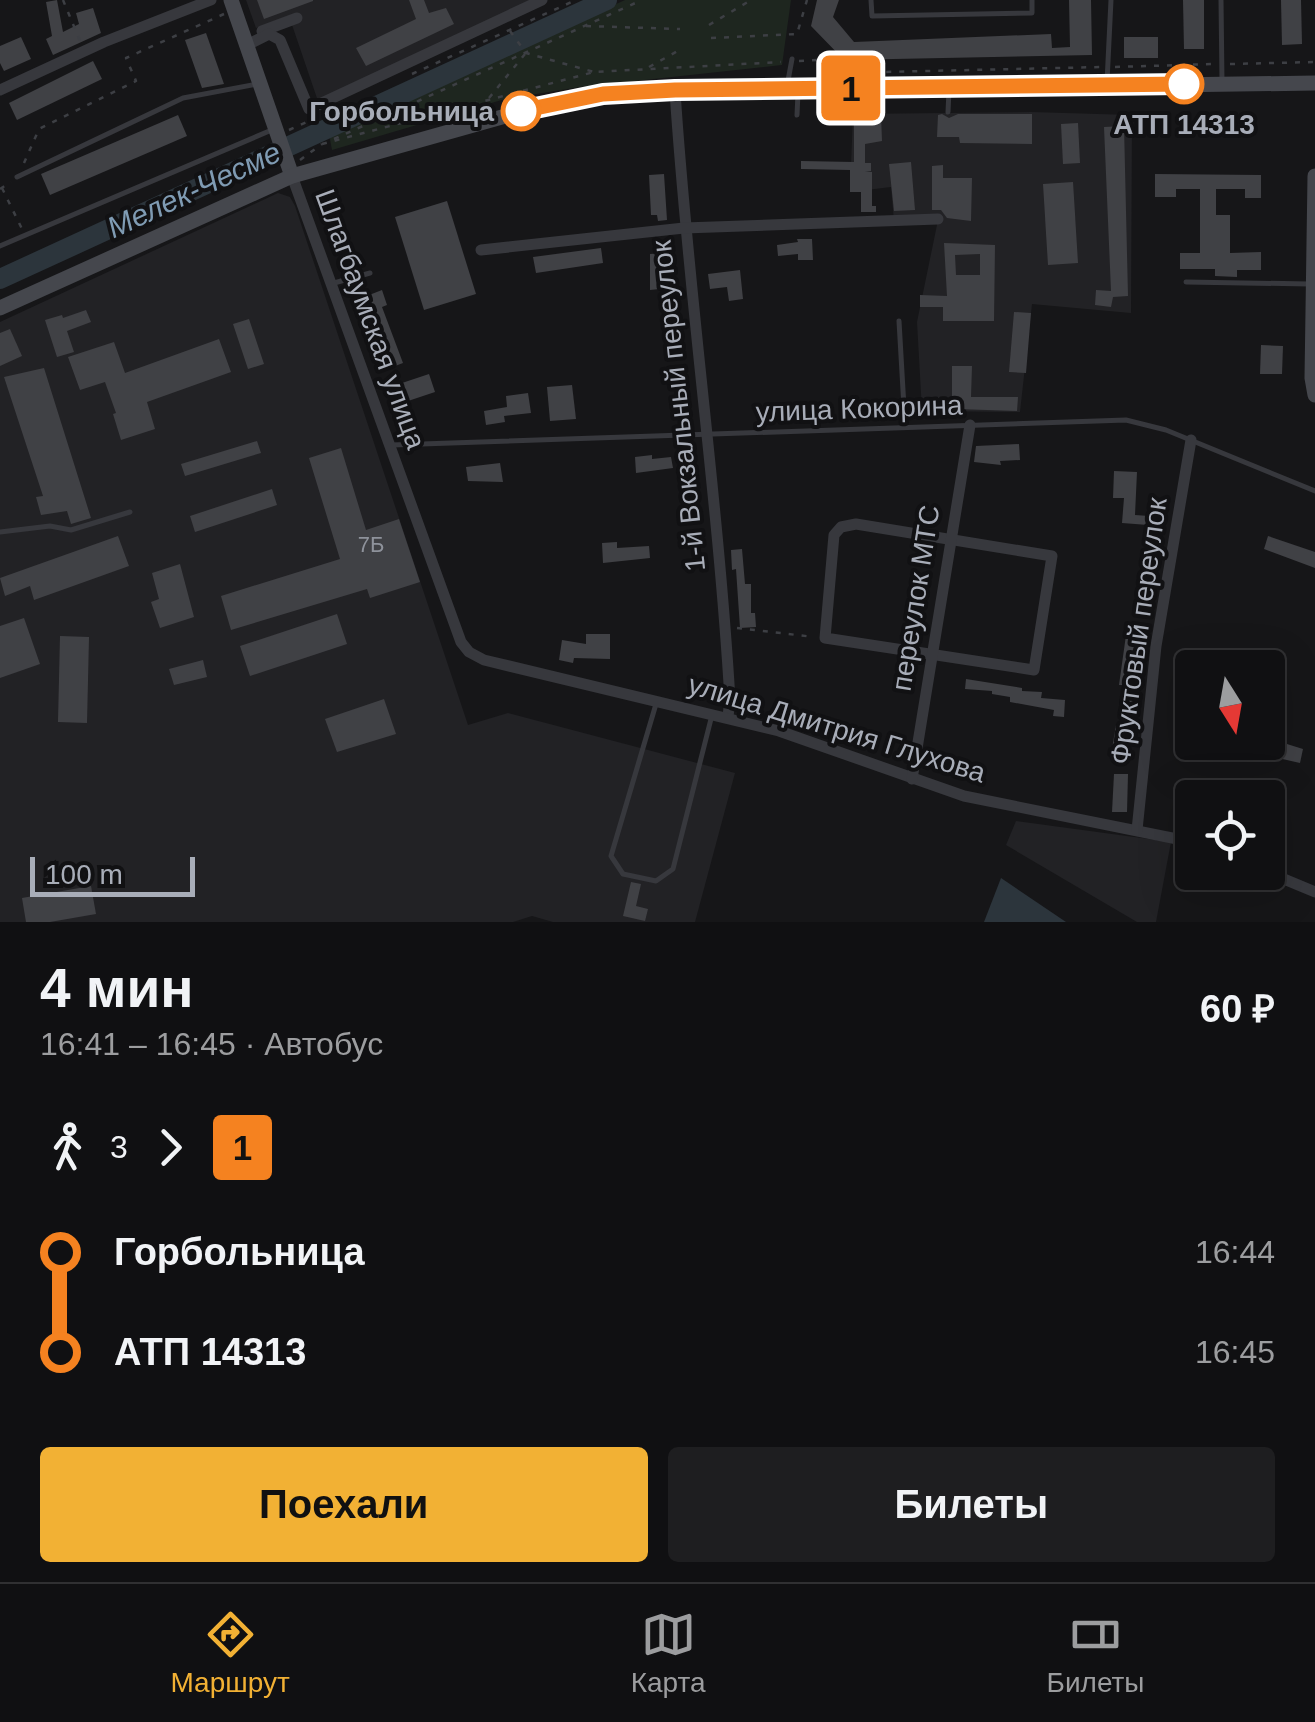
<!DOCTYPE html>
<html lang="ru">
<meta charset="utf-8">
<style>
body{margin:0;font-family:Helvetica,sans-serif;background:#1e1e20;color:#f1f3f6;height:100vh;display:flex;flex-direction:column;font-size:38px;white-space:nowrap}
*{box-sizing:border-box;margin:0}
p{font-size:32px;color:#9c9d9f}
.icon{flex:none;width:55px;height:55px;fill:none;stroke:currentColor;stroke-width:2;stroke-linecap:round;stroke-linejoin:round}
.map{position:relative;height:922px;overflow:hidden}
.side{display:flex;flex-direction:column;background:#101012;flex:1}
.side>*{flex:none}
.badge{padding:0 20px;border-radius:8px;font-size:35px;line-height:65px}
.needle{width:65px;rotate:169deg}
.controls{position:absolute;left:1175px;top:650px;display:grid;gap:20px}
.controls a{display:grid;place-items:center;width:110px;height:110px;border-radius:10px;background:#101012;box-shadow:0 10px 40px #0002,0 0 0 2px #303032;font-size:50px}
.scale{position:absolute;left:30px;bottom:25px;width:165px;box-sizing:border-box;padding-left:10px;border:5px solid #a8adb8;border-top:0;font-size:28px;line-height:35px;white-space:nowrap;color:#a8adb8;-webkit-text-stroke:8px #111113;paint-order:stroke}
.map>.badge{position:absolute;translate:-50% -50%;box-shadow:0 0 0 5px #fff}
.legs{display:flex;align-items:center;gap:15px;height:110px;padding:0 40px;font-size:32px}
.legs p{margin-inline-start:auto}
.headline{display:flex;align-items:center;justify-content:space-between;height:170px;padding:0 40px}
h1{font-size:55px;font-weight:800;line-height:75px}
.cta{display:flex;gap:20px;margin-top:auto;padding:20px 40px}
.cta a{flex:1;height:115px;border-radius:10px;background:#f2b134;color:#111;font-size:40px;font-weight:800;line-height:115px;text-align:center}
.cta a+a{background:#1e1e20;color:#f1f3f6}
ul{padding:0 40px;list-style:none}
li{display:flex;align-items:center;gap:35px;height:100px;font-size:38px}
li i{display:grid;place-items:center;width:15px;height:100%;margin:0 12px;background:currentColor}
li i::after{content:'';width:25px;height:25px;margin:-12px;border:8px solid;border-radius:50%;background:#101012}
li p{margin-inline-start:auto}
li:first-child i{background:linear-gradient(#0000 50%,currentColor 0)}
li:last-child i{background:linear-gradient(currentColor 50%,#0000 0)}
.tabs{display:flex;justify-content:space-around;align-items:center;height:140px;border-top:2px solid #303032;background:#101012;font-size:28px;color:#9c9d9f}
.tabs a{display:grid;justify-items:center;gap:5px}
.tabs .selected{color:#f2b134}
.map>svg:first-child{display:block}
.built{fill:#222225}
.green{fill:#1e261f}
.water{fill:#2c353c}
.lines{fill:none;stroke-linecap:round;stroke-linejoin:round}
.river{stroke:#2c353c;stroke-width:20}
.building{fill:#404145;fill-rule:evenodd}
.path{stroke:#3d3f44;stroke-width:2.5;stroke-dasharray:5 8;stroke-linecap:butt}
.lane{stroke:#37383d;stroke-width:5}
.street{stroke:#37383d;stroke-width:11}
.secondary{stroke:#45474d;stroke-width:15}
.line-1-casing{stroke:#fff;stroke-width:22}
.line-1{stroke:#f58220;stroke-width:15}
.stop-1-dot{fill:#fff;stroke:#f58220;stroke-width:5}
.labels{text-anchor:middle;stroke-width:8;stroke-linejoin:round;paint-order:stroke}
.number-label{font-size:22px;fill:#8e929b}
.stop-label{font-size:28px;font-weight:bold;fill:#a8adb8;stroke:#111113;text-anchor:end}
.street-label{font-size:28px;fill:#a8adb8;stroke:#111113}
.water-label{font-size:30px;font-style:italic;fill:#7f9bb3;stroke:#111113}
</style>
<div class="map">
<svg width="1315" height="922" viewBox="0 0 1315 922">
<rect width="100%" height="100%" fill="#161618"/>
<g class="built">
<path d="M246,0h292l-217,110 -32,-94 -33,12z"/>
<path d="M1031,112l101,3 -1,198 -99,-9 -12,108 -98,-1 -5,-89 21,-102 -44,1 -3,-34 -41,5 3,-78z"/>
<path d="M278,193l12,4 5,9 173,519 40,-12 227,60 -40,149h-142l-21,-6 -19,6h-513v-600z"/>
<path d="M1016,821l155,21 -15,80h-19l-131,-77z"/>
</g>
<path class="green" d="M625,0h166l-9,65 -202,22 -75,12 -173,51 -3,-16z"/>
<path class="water" d="M1001,878l65,44h-82z"/>
<g class="lines">
<path class="river" d="M0,279l607,-279"/>
</g>
<g class="building">
<path d="M57,0l6,32 16,-8 -3,-11 17,-5 8,25 -48,22 -7,-16 6,-3 -6,-34z"/>
<path d="M257,0h56v1l-49,18z"/>
<path d="M409,0h15l5,13 17,-5 8,16 -88,42 -10,-18 60,-29z"/>
<path d="M817,0h22l-6,17 21,25 197,-8 1,14 18,-1 -1,-47h22l1,55 -248,5 -33,-34z"/>
<path d="M1183,0h21v49h-20z"/>
<path d="M1281,0h20l1,44 -20,1z"/>
<path d="M206,33l18,51 -22,4 -17,-48z"/>
<path d="M21,37l10,22 -27,12 -4,-8v-17z"/>
<rect x="1124" y="37" width="34" height="21"/>
<path d="M93,61l9,18 -85,41 -8,-17z"/>
<path d="M942,114l7,4 9,-4h74v30l-72,-1 -1,-6h-22l1,-22z"/>
<path d="M178,115l9,21 -137,59 -9,-21z"/>
<path d="M854,115h27l1,26 -17,3v19h6v8l-6,1h7v34h4v6h-15v-20h-11v-22l-49,-1v-8l53,1z"/>
<path d="M1078,123l2,40 -17,1 -2,-40z"/>
<path d="M1124,126l4,170 -15,1 -2,10 -16,-2 1,-15 15,1 -7,-164z"/>
<path d="M911,162l4,48 -21,1 -5,-47z"/>
<path d="M943,165v13h29l-1,43 -24,-3 -6,-8h-9v-44z"/>
<path d="M664,174l3,46 -9,1 -1,-6h-6l-2,-40z"/>
<path d="M1155,174l106,1v23h-16v-9h-29v26h14v38l31,-1v18h-24v7l-22,-1v-7h-35v-16h20v-64h-24v8h-21z"/>
<path d="M1073,182l5,81 -30,2 -5,-81z"/>
<path d="M447,201l29,93 -52,16 -29,-93z"/>
<path d="M797,239h15l1,21h-15v-6l-20,2 -1,-11 21,-3z"/>
<path d="M944,243l51,2 -1,76h-51v-14h-23v-12l27,1zM980,254v21h-24l-1,-20z"/>
<path d="M601,248l2,15 -67,10 -3,-16z"/>
<path d="M664,253l5,35 -19,2v-36z"/>
<path d="M740,270l3,29 -14,2 -2,-14 -17,2 -2,-15z"/>
<path d="M382,290l5,15 -5,2 21,56 -13,5 -9,-24 -8,3 -10,-28 8,-3 -7,-19z"/>
<path d="M86,310l5,12 -24,9 7,21 -17,5 -12,-37 17,-5 1,3z"/>
<path d="M1014,312l17,1 -5,60 -17,-1z"/>
<path d="M249,319l15,45 -16,5 -15,-45z"/>
<path d="M10,329l12,27 -22,10v-33z"/>
<path d="M219,339l12,33 -84,30 8,27 -34,11 -8,-26 3,-1 -11,-31 -25,8 -12,-33 46,-15 11,31z"/>
<path d="M1261,345l22,1 -1,28h-22z"/>
<path d="M952,366h20l-1,31h47l-1,14 -91,-3v-11l26,1z"/>
<path d="M44,368l47,150 -20,6 -4,-13 -26,4 -5,-18 7,-1 -39,-119z"/>
<path d="M429,374l6,18 -39,13 -6,-18z"/>
<path d="M572,385l4,34 -26,2 -3,-34z"/>
<path d="M528,393l3,20 -27,3 1,6 -19,3 -2,-14 23,-4 -1,-11z"/>
<path d="M257,441l4,12 -76,23 -4,-12z"/>
<path d="M1019,444l1,16 -20,1 1,4 -27,-3 2,-16z"/>
<path d="M341,448l25,82 33,-11 21,63 -50,16 -3,-9 -136,41 -10,-34 119,-37 -31,-101z"/>
<path d="M652,455v4l19,-2 2,11 -37,5 -1,-16z"/>
<path d="M500,463l3,19 -35,-1 -2,-14z"/>
<path d="M1114,471l23,1 -2,43 14,1 -1,9 -26,-2 2,-25h-11z"/>
<path d="M272,489l5,16 -82,27 -5,-16z"/>
<path d="M118,536l11,30 -95,34 -4,-14 -25,10 -5,-18z"/>
<path d="M1268,536l47,16v16l-51,-19z"/>
<path d="M617,542v6l32,-2 1,12 -47,5 -1,-20z"/>
<path d="M742,549l3,35h6v29h4l1,14 -16,1 -4,-59 -4,1 -1,-20z"/>
<path d="M180,564l14,53 -34,11 -9,-26 8,-3 -7,-26z"/>
<path d="M337,614l10,30 -97,32 -10,-30z"/>
<path d="M24,618l16,46 -40,14v-52z"/>
<path d="M1127,628l16,2 -2,20 3,1 -8,61h-14l3,-27h-6z"/>
<path d="M586,634h24v25l-36,-1 -1,5 -14,-3 3,-20 24,4z"/>
<path d="M60,636l29,1 -2,86 -29,-1z"/>
<path d="M203,660l4,17 -33,8 -5,-16z"/>
<path d="M966,679l56,9v3l20,1 -1,6 24,2 -1,17 -11,-1 1,-6 -44,-8v-5l-18,-3v-3l-27,-2z"/>
<path d="M384,699l12,35 -59,18 -12,-33z"/>
<path d="M1116,725l17,1 -5,32 -17,-3z"/>
<path d="M1268,738l35,11 -3,14 -22,-5v-3l-30,-12 20,-1z"/>
<path d="M1114,774h14l-1,38h-15z"/>
<path d="M631,882l10,2 -5,22 12,3 -3,12 -22,-5z"/>
<path d="M91,886l5,28 -46,8h-24l-4,-24z"/>
</g>
<g class="lines">
<g class="path">
<path d="M63,0l17,41"/>
<path d="M709,25l42,-25"/>
<path d="M586,26l94,3"/>
<path d="M510,31l16,22 68,19"/>
<path d="M711,38l86,-4 10,-34"/>
<path d="M799,61l19,-1 21,13 263,-6"/>
<path d="M1230,64l85,-2"/>
<path d="M649,67l34,-19"/>
<path d="M1115,67l97,-3"/>
<path d="M412,74l164,-74"/>
<path d="M489,98l36,-44"/>
<path d="M289,130l20,-9"/>
<path d="M334,139l308,-139"/>
<path d="M322,144l272,-72 187,-10"/>
<path d="M300,160l22,-16"/>
<path d="M24,163l15,-34 97,-48 -10,-23 98,-44"/>
<path d="M2,188l20,41"/>
<path d="M0,189l11,-7"/>
<path d="M737,628l77,9"/>
</g>
<g class="lane">
<path d="M871,0l1,16 160,-3v-13"/>
<path d="M1221,0l1,81"/>
<path d="M1107,82l4,-82"/>
<path d="M787,86l5,-27"/>
<path d="M948,112l1,-22"/>
<path d="M797,115l1,-22"/>
<path d="M17,177l166,-79 74,-14"/>
<path d="M0,246l274,-117"/>
<path d="M1186,282l123,2"/>
<path d="M334,283l36,-10"/>
<path d="M899,321l6,104"/>
<path d="M392,445l734,-25 40,10 149,61"/>
<path d="M0,532l50,-6 21,4 59,-18"/>
<path d="M656,704l-45,152 12,18 33,7 17,-12 39,-154"/>
</g>
<g class="street">
<path d="M262,31l35,-13"/>
<path d="M247,45l22,-11 11,6 29,69 233,-109"/>
<path d="M0,90l104,-48 107,-42"/>
<path d="M675,91c13,203 43,405 55,609l-2,16"/>
<path d="M292,176l169,466 8,10 15,8 295,71 185,65 228,46"/>
<path d="M481,250l203,-22 254,-9"/>
<path d="M856,524l196,32 -18,114 -209,-32 9,-103 7,-8z"/>
<path d="M912,779l58,-354"/>
<path d="M1137,830l19,-184 35,-206"/>
<path d="M1267,872l48,20"/>
</g>
<g class="secondary">
<path d="M231,0l61,176"/>
<path d="M1315,176l-3,202 3,17"/>
<path d="M0,308l292,-132 260,-73 51,-10 712,-10"/>
</g>
</g>
<g class="lines">
<defs>
<path id="line-1" d="M521,111l82,-17 72,-4 509,-6"/>
</defs>
<use href="#line-1" class="line-1-casing"/>
<use href="#line-1" class="line-1"/>
</g>
<g class="stop-1-dot">
<circle cx="1184" cy="84" r="18"/>
<circle cx="521" cy="111" r="18"/>
</g>
<g class="labels">
<g class="number-label">
<text x="371" y="552">7Б</text>
</g>
<g class="stop-label">
<text x="494" y="121">Горбольница</text>
<text x="1184" y="134" text-anchor="middle">АТП 14313</text>
</g>
<g class="street-label">
<text transform="translate(371 319) rotate(70)" y="10">Шлагбаумская улица</text>
<text transform="translate(678 406) rotate(-96)" y="10">1-й Вокзальный переулок</text>
<text transform="translate(859 408) rotate(-2)" y="10">улица Кокорина</text>
<text transform="translate(915 598) rotate(-81)" y="10">переулок МТС</text>
<text transform="translate(1138 631) rotate(-82)" y="10">Фруктовый переулок</text>
<text transform="translate(837 728) rotate(17)" y="10">улица Дмитрия Глухова</text>
</g>
<g class="water-label">
<text transform="translate(194 190) rotate(-25)" y="10">Мелек-Чесме</text>
</g>
</g>
</svg>
<div class="controls">
<a><svg class="needle" viewBox="-14 -14 28 28"><path d="M0-13l5 13h-10z" fill="#e53935"/><path d="M0 13l5-13h-10z" fill="#9c9d9f"/></svg></a>
<a><svg class="icon" aria-label="locate" viewBox="0 0 24 24"><circle cx="12" cy="12" r="6"/><path d="M12 2v4M12 18v4M2 12h4M18 12h4"/></svg></a>
</div>
<div class="scale">100 m</div>
<b class="badge" style="left:851px;top:88px;background:#f58220;color:#111">1</b>
</div>
<section class="side">
<div class="headline"><div><h1>4 мин</h1><p>16:41 – 16:45 · Автобус</p></div><b>60 ₽</b></div>
<div class="legs"><svg class="icon" aria-label="walk" viewBox="0 0 24 24"><circle cx="13" cy="4" r="2"/><path d="M13 8l-2 6 4 7M11 14l-3 7M7 12l3-4h3l4 4"/></svg>3<svg class="icon" aria-label="forward" viewBox="0 0 24 24"><path d="M9 5l7 7-7 7"/></svg><b class="badge" style="background:#f58220;color:#111">1</b></div>
<ul>
<li><i style="color:#f58220"></i><b>Горбольница</b><p>16:44</p></li>
<li><i style="color:#f58220"></i><b>АТП 14313</b><p>16:45</p></li>
</ul>
<div class="cta"><a>Поехали</a><a>Билеты</a></div>
</section>
<nav class="tabs">
<a class="selected"><svg class="icon" aria-label="directions" viewBox="0 0 24 24"><path d="M12 3l9 9-9 9-9-9zM9 14v-3h6M13 9l2 2-2 2"/></svg>Маршрут</a>
<a><svg class="icon" aria-label="map" viewBox="0 0 24 24"><path d="M3 6l6-2 6 2 6-2v14l-6 2-6-2-6 2zM9 4v14M15 6v14"/></svg>Карта</a>
<a><svg class="icon" aria-label="tickets" viewBox="0 0 24 24"><path d="M3 7h18v10H3zM15 7v10"/></svg>Билеты</a>
</nav>
